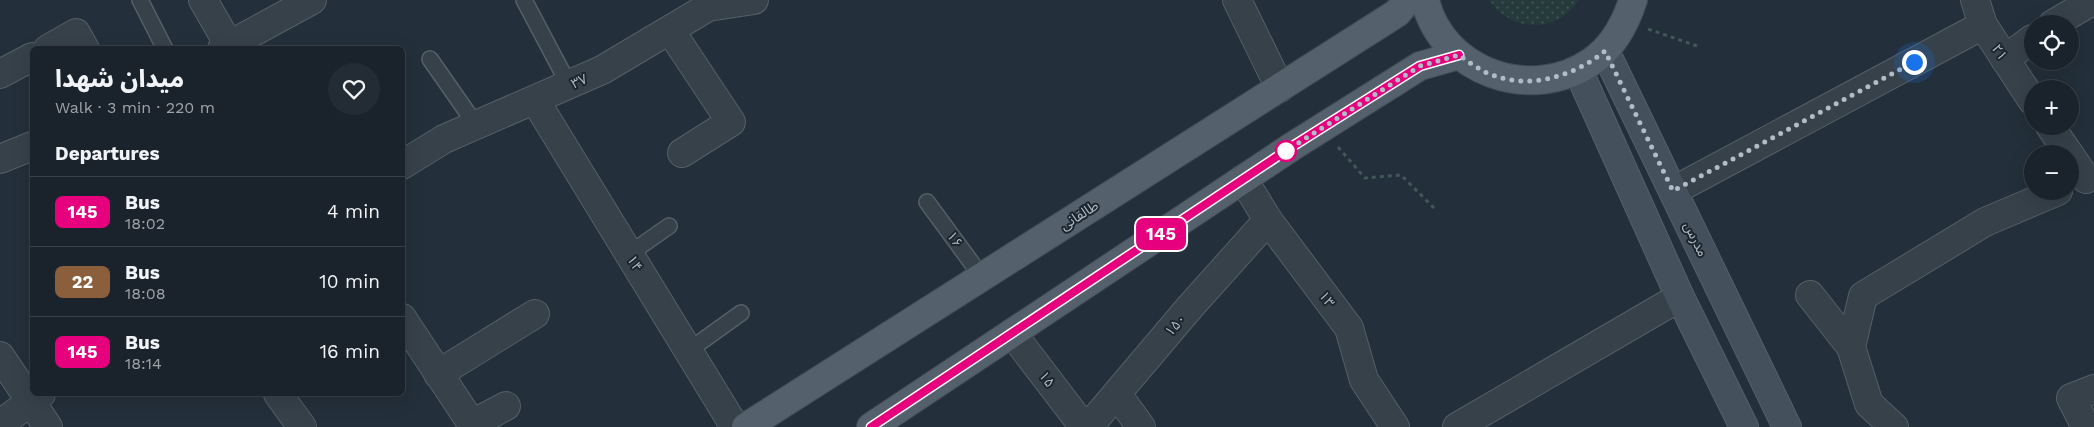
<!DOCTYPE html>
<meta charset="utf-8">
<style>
body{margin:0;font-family:"Work Sans","Noto Sans Arabic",sans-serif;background:#232b34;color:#f1f3f6;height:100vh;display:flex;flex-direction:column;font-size:19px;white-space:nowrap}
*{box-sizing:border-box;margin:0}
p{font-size:16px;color:#9fa4a9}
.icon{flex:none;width:28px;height:28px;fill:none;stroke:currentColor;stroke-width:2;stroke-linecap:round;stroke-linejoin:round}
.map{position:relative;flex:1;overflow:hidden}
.side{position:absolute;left:30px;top:46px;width:375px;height:350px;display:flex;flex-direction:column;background:#1a232c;border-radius:8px;box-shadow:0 5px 20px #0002,0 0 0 1px #384048}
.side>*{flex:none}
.badge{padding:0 10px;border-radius:8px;font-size:18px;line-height:32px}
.buttons{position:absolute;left:2024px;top:15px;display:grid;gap:10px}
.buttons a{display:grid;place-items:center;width:55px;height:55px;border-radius:50%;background:#1a232c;box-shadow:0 5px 20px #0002,0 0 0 1px #384048;font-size:25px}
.you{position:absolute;width:25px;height:25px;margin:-12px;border:4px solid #fff;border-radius:50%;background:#1a73e8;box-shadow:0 0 0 8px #1a73e833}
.map>.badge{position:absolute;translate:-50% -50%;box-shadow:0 0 0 2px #fff}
h2{padding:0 25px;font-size:19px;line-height:45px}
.round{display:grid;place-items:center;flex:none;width:52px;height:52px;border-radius:26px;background:#232b34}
.headline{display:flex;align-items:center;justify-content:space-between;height:85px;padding:0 25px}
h1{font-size:24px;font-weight:800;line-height:38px}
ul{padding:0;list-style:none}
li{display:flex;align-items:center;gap:15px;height:70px;padding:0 25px;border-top:1px solid #384048}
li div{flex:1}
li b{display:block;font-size:19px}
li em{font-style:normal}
li .badge{min-width:55px;font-weight:700;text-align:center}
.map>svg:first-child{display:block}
.grass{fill:url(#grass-dots)}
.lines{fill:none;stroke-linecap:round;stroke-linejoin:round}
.lane-casing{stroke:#555f68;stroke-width:18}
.street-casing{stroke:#555f68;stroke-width:30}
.secondary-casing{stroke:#555f68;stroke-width:30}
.primary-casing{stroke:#404a53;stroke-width:30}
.path{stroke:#425758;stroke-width:3;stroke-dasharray:4 4;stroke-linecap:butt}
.lane{stroke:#36414a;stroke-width:15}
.street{stroke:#36414a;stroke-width:28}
.secondary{stroke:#44515d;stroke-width:28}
.primary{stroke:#54606b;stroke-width:28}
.line-casing{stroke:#fff;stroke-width:11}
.line{stroke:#e6007e;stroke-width:8}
.walk{stroke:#b2bcc6;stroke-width:5;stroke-dasharray:0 9}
.stop-dot{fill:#fff;stroke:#e6007e;stroke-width:2.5}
.labels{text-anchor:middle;stroke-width:4;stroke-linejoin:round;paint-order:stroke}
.street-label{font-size:14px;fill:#b2bcc6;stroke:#1c262f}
</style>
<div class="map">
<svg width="2094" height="427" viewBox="0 0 2094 427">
<defs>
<pattern id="grass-dots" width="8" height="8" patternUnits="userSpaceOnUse" patternTransform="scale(1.25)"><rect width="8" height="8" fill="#253b3b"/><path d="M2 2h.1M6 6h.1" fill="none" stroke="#425556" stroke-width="1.8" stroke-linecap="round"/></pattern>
</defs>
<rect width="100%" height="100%" fill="#232f3a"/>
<path class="grass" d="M1489,0h90c-22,34 -68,33 -90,0z"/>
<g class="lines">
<defs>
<g id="lane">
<path d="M140,0l25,49"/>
<path d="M524,0l45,85"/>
<path d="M430,59l46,66"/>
<path d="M927,202l55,75"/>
<path d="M629,254l40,-28"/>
<path d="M688,351l53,-38"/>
</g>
<g id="street">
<path d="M203,0l26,45"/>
<path d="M1237,0l43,88"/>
<path d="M1975,0l8,25 49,75"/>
<path d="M2053,24l41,-24"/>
<path d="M670,30l61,92 -49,31"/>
<path d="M48,49l28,-16 9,16"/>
<path d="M222,49l90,-49"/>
<path d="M2005,59l27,-20"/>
<path d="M0,74l32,-17"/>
<path d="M535,100l200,327"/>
<path d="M2050,126l19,28"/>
<path d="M2070,155l16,24"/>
<path d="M0,159l32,-13"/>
<path d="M402,165l42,-26 158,-69 106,-63 46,-7"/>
<path d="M1243,179l25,41 81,108 15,52 31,47"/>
<path d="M1673,191l310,-166"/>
<path d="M1810,295l41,52"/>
<path d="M402,318l70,106 34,-18"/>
<path d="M1012,333l71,93"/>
<path d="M0,356l48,71"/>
<path d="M438,374l97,-60"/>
<path d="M278,394l24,33"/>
<path d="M1117,394l24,33"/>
<path d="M0,424l41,-30"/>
<path d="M1080,427l16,-9 94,-111 78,-87"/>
<path d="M1457,427l223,-130"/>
<path d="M1894,427l-25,-23 -18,-57 12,-51 122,-74 73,-31"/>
<path d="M2086,427l-15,-29 23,-9"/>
</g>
<g id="secondary">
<path d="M1605,51l182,376"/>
<path d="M1578,70l102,227 64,130"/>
</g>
<g id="primary">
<path d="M1425,0c17,72 106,103 166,62 22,-15 34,-37 42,-62"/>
<path d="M746,427l651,-414 11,-13"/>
<path d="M871,427l422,-281 127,-80 39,-11"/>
</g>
</defs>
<use href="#lane" class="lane-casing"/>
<use href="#street" class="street-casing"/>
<use href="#secondary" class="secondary-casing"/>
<use href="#primary" class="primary-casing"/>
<g class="path">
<path d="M1648,29l49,17"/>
<path d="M1338,147l27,31 36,-3 33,33"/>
</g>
<use href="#lane" class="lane"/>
<use href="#street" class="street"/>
<use href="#secondary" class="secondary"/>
<use href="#primary" class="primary"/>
</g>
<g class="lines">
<defs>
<path id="line" d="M871,427l422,-281 127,-80 39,-11"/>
</defs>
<use href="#line" class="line-casing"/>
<use href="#line" class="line"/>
<path class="walk" d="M1286,151l-5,3 139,-88 39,-11c8,6 17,12 26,17 40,19 87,6 120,-21l68,140 241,-129"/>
</g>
<circle class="stop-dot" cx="1286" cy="151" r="10"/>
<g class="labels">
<g class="street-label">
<text transform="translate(2000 52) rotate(56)" y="5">۲۱</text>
<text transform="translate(579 81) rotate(-24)" y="5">۳۷</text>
<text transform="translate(1079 215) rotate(-32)" y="5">طالقانی</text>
<text transform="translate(955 239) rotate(54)" y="5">۱۶</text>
<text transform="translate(1696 239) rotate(64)" y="5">مدرس</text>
<text transform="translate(635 263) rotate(58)" y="5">۱۴</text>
<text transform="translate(1327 299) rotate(53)" y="5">۱۳</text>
<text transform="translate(1175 325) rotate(-49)" y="5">۱۵۰</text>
<text transform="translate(1047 379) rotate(53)" y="5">۱۵</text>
</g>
</g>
</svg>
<div class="buttons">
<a><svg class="icon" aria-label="locate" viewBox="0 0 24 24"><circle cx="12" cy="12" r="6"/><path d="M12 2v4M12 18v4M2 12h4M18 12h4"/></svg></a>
<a>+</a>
<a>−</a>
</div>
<div class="you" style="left:1914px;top:62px"></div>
<b class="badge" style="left:1161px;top:234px;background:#e6007e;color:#fff">145</b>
<section class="side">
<div class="headline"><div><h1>میدان شهدا</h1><p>Walk · 3 min · 220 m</p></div><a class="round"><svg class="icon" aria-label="heart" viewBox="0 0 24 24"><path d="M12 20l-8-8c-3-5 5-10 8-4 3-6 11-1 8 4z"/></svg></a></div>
<h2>Departures</h2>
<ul>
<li><span class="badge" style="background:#e6007e;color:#fff">145</span><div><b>Bus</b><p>18:02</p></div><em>4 min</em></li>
<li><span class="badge" style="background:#8b5e3c;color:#fff">22</span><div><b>Bus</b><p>18:08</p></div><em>10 min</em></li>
<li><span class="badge" style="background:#e6007e;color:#fff">145</span><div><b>Bus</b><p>18:14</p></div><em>16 min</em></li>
</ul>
</section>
</div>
